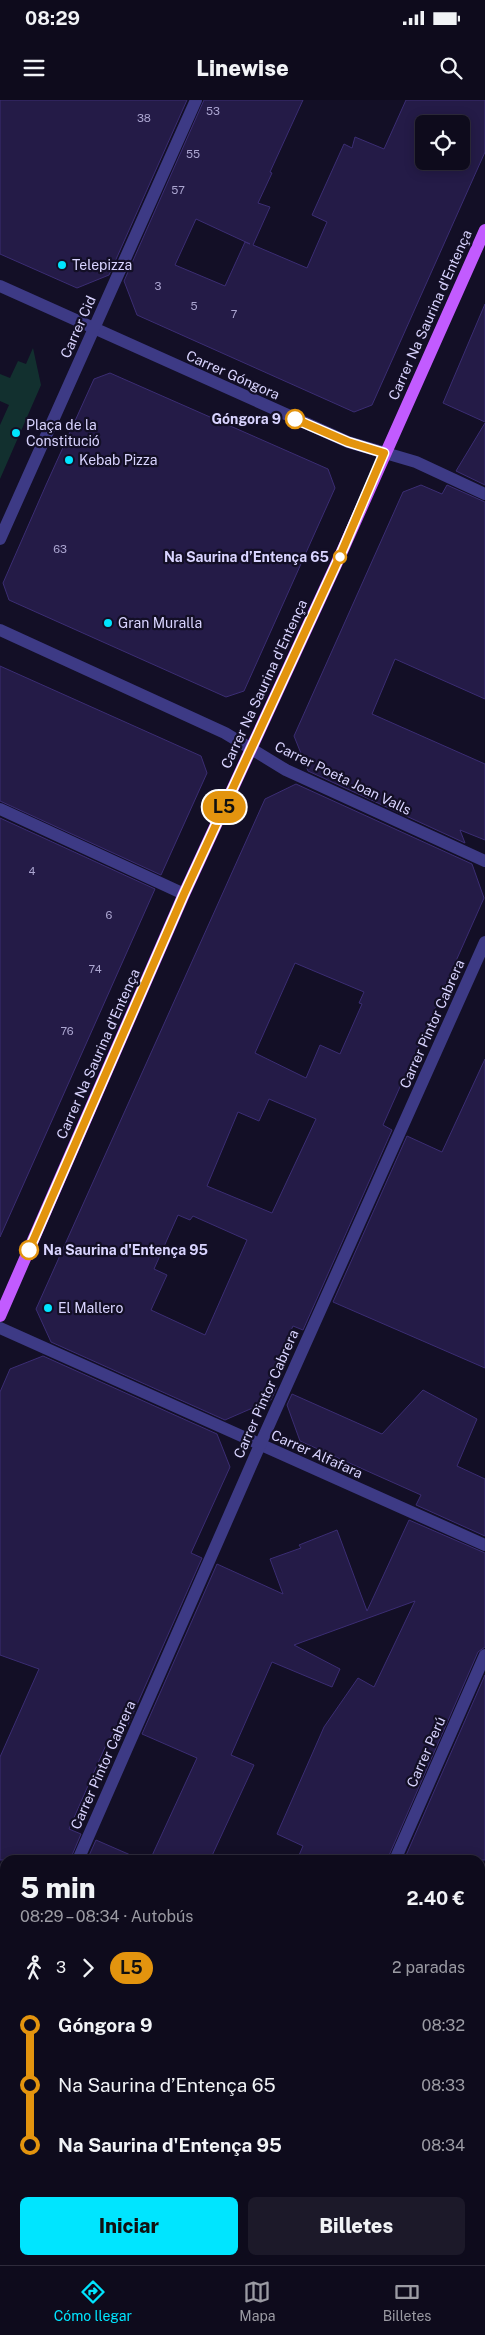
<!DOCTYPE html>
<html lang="es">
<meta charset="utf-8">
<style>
body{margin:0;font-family:"Public Sans",sans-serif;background:#1c1929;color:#f1f3f6;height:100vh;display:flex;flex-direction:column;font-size:19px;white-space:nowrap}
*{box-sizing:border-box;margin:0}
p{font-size:16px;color:#9b9ba3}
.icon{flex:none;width:28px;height:28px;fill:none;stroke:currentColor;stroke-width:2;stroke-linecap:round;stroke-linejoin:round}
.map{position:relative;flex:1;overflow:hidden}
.panel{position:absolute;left:0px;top:1755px;width:485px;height:410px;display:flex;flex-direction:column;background:#0e0b1c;border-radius:15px 15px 0 0;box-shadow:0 2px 12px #0003,0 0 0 1px #2e2b3b}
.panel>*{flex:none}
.badge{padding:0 10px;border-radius:16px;font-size:18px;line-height:32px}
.tools{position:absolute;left:415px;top:15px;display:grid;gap:10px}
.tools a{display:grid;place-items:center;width:55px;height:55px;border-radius:8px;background:#0e0b1c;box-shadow:0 2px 12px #0003,0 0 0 1px #2e2b3b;font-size:25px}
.map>.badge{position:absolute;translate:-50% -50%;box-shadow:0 0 0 2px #fff}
.legs{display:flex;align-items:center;gap:8px;height:55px;padding:0 20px;font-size:16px}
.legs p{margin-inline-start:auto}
.head{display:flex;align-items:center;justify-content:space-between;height:85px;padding:0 20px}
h1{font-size:28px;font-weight:800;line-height:38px}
.primary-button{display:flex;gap:10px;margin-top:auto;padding:10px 20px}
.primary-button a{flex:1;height:58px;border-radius:8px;background:#00e5ff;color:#111;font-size:20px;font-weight:800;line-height:58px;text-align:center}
.primary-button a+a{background:#1c1929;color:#f1f3f6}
ul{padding:0 20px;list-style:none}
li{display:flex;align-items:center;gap:18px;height:60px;font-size:19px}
li i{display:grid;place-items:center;width:8px;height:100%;margin:0 6px;background:currentColor}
li i::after{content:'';width:12px;height:12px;margin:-6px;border:4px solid;border-radius:50%;background:#0e0b1c}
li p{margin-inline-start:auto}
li:first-child i{background:linear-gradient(#0000 50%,currentColor 0)}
li:last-child i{background:linear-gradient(currentColor 50%,#0000 0)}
.status{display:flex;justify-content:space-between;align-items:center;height:35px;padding:0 25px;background:#0e0b1c;direction:ltr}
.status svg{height:14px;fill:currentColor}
header{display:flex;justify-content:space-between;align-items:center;height:65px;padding:0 20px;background:#0e0b1c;font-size:22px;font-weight:800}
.dock{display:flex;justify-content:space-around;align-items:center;height:70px;border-top:1px solid #2e2b3b;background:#0e0b1c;font-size:14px;color:#9b9ba3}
.dock a{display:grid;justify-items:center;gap:2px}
.dock .on{color:#00e5ff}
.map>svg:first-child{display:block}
.green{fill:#12302f}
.building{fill:#241b47;stroke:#3b2d73;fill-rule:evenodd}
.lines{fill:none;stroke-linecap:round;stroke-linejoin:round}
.pedestrian{stroke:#3d3a85;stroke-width:12}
.minor{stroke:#3d3a85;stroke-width:12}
.tertiary{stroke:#3d3a85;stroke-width:12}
.primary{stroke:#c25bff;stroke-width:12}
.line-1-casing{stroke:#fff;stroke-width:11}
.line-1{stroke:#e3940e;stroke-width:8}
.poi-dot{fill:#00e5ff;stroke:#130f26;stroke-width:2}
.stop-1-dot{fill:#fff;stroke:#e3940e;stroke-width:2.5}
.labels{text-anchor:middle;stroke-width:4.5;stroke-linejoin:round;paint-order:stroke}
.number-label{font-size:11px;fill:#aca6d1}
.poi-label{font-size:14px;fill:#d9d4ff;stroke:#130f26;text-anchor:start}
.street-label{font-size:14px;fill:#d9d4ff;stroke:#130f26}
.stop-label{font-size:14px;font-weight:bold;fill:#d9d4ff;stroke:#130f26;text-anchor:end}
</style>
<div class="status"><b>08:29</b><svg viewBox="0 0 49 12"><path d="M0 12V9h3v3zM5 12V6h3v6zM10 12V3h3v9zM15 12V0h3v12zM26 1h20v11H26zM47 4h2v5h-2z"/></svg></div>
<header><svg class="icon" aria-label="menu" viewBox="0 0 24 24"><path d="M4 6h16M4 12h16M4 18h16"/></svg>Linewise<svg class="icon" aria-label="search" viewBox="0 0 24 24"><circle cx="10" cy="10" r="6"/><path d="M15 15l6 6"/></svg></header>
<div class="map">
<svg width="485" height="2165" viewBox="0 0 485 2165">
<rect width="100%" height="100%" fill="#130f26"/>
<path class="green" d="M33,248l8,37 -41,94v-54l9,-20 -9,-4v-27l10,4 8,-17 8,3z"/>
<g class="building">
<path d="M0,0h187l-78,175 -32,13 -77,-34z"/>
<path d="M204,0h99l-33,72 2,1 -14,30 12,4 -17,38 54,23 20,-46 -15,-7 32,-71 8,4 3,-11 29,12 22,-49h79v52l-113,253 -18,7 -217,-97 -13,-34zM424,24h37v37h-37zM196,119l54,25 -5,-2 -20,44 -50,-21z"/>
<path d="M485,204v118l-42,-19z"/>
<path d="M110,273l218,96 7,19 -91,203 -18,6 -217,-97 -6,-17 43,-98 48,-106z"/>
<path d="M485,323v62l-29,-14z"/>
<path d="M421,385l21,9 5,-9 38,17v197l-90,-40 -23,55 113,50v76l-25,-10 5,13 -157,-72 -14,-35 109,-244z"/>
<path d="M0,566l201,90 6,17 -46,102 -161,-74z"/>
<path d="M296,684l176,80 12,34 -101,227 9,5 -89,200 -10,-4 -26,57 10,4 -6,13 -46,20 -174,-78 -15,-33 229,-510zM295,863l69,29 -5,11 3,1 -22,50 -20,-9 -14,33 -51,-25zM269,999l47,20 -44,94 -65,-27 31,-74 21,9zM178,1115l12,5 3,-4 54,24 -42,95 -54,-25 16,-35 -13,-6z"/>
<path d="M0,718l155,71 -155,348z"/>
<path d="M485,959v309l-152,-66 74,-166 35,16z"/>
<path d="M43,1256l174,78 13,33 -39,86 11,5 -75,169 -9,-4 -12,22 -37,84 12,5 -11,26h-70v-103l39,-88 -39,-14v-263l10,-23z"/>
<path d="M423,1290l54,29 -20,47 28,13v57l-69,-31 5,-10 -121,-54 -13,-36 5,-11 90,40z"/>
<path d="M409,1420l76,33v94l-7,5 -91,208h-90l6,-14 -26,-12 47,-107 34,-49 16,9 41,-86 -121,44 46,24 -8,18 -60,-25 -41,93 23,10 -44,95h-60l47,-102 -55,-24 75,-170 66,30 -13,-35 31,-11 -2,-3 38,-15 30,81z"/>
<path d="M485,1575v185h-81z"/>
<path d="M96,1740l46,20h-55z"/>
</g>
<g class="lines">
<path class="pedestrian" d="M0,709l184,85"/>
<g class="minor">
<path d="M0,186l348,156 68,20 69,32"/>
<path d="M0,439l196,-439"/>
<path d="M0,530l225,103 61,37 199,91"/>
<path d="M0,1228l485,217"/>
<path d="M78,1760l182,-415 225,-503"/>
<path d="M395,1760l90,-205"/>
<path d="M214,2165l2,-5"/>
</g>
<g class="tertiary">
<path d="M0,1826l5,2"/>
<path d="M432,2160l3,5"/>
</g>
<path class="primary" d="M0,1216l184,-422 156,-338 145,-326"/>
</g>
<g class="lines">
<defs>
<path id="line-1" d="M29,1150l155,-356 156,-338 44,-103 -36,-11 -53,-23"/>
</defs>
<use href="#line-1" class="line-1-casing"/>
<use href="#line-1" class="line-1"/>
</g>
<g class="poi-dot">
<circle cx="62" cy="165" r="5"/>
<circle cx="16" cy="333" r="5"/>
<circle cx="69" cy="360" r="5"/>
<circle cx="108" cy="523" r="5"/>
<circle cx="48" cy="1208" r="5"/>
</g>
<g class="stop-1-dot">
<circle cx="295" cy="319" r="9"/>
<circle cx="340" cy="457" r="6"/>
<circle cx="29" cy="1150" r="9"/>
</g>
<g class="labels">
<g class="number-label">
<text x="213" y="15">53</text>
<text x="144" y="22">38</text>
<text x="193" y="58">55</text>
<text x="178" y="94">57</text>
<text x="158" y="190">3</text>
<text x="194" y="210">5</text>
<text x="234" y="218">7</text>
<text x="60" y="453">63</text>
<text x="32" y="775">4</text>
<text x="109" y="819">6</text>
<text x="95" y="873">74</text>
<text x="67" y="935">76</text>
</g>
<g class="poi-label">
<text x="72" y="170">Telepizza</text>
<text x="26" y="330">Plaça de la<tspan x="26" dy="16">Constitució</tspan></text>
<text x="79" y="365">Kebab Pizza</text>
<text x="118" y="528">Gran Muralla</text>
<text x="58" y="1213">El Mallero</text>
</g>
<g class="street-label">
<text transform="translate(430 215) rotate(-66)" y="5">Carrer Na Saurina d'Entença</text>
<text transform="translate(78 227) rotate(-66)" y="5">Carrer Cid</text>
<text transform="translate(233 275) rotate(24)" y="5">Carrer Góngora</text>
<text transform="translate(264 584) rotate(-65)" y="5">Carrer Na Saurina d'Entença</text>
<text transform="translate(343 678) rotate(26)" y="5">Carrer Poeta Joan Valls</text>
<text transform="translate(432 924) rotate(-66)" y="5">Carrer Pintor Cabrera</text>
<text transform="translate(98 954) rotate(-66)" y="5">Carrer Na Saurina d'Entença</text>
<text transform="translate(266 1294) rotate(-66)" y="5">Carrer Pintor Cabrera</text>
<text transform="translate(317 1354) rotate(24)" y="5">Carrer Alfafara</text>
<text transform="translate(426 1652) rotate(-66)" y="5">Carrer Perú</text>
<text transform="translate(103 1665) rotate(-66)" y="5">Carrer Pintor Cabrera</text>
</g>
<g class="stop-label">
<text x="281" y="324">Góngora 9</text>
<text x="329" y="462">Na Saurina d’Entença 65</text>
<text x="43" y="1155" text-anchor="start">Na Saurina d'Entença 95</text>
</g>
</g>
</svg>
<div class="tools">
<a><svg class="icon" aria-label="locate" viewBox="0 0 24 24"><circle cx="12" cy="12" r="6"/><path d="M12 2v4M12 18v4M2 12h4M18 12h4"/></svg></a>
</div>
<b class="badge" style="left:224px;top:707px;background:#e3940e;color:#111">L5</b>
<section class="panel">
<div class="head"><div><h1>5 min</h1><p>08:29 – 08:34 · Autobús</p></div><b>2.40 €</b></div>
<div class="legs"><svg class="icon" aria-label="walk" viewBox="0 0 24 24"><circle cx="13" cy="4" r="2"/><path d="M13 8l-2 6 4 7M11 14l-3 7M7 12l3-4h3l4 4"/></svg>3<svg class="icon" aria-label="forward" viewBox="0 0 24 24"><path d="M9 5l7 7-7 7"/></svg><b class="badge" style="background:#e3940e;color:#111">L5</b><p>2 paradas</p></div>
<ul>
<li><i style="color:#e3940e"></i><b>Góngora 9</b><p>08:32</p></li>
<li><i style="color:#e3940e"></i><span>Na Saurina d’Entença 65</span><p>08:33</p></li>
<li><i style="color:#e3940e"></i><b>Na Saurina d'Entença 95</b><p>08:34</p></li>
</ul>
<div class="primary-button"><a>Iniciar</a><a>Billetes</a></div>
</section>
</div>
<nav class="dock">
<a class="on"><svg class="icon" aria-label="directions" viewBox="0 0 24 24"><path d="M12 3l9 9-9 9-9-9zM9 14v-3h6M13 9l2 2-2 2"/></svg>Cómo llegar</a>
<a><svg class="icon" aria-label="map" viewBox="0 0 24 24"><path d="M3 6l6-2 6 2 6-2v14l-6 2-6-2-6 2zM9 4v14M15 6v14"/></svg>Mapa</a>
<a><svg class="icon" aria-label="tickets" viewBox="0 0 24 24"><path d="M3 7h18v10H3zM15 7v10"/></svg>Billetes</a>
</nav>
